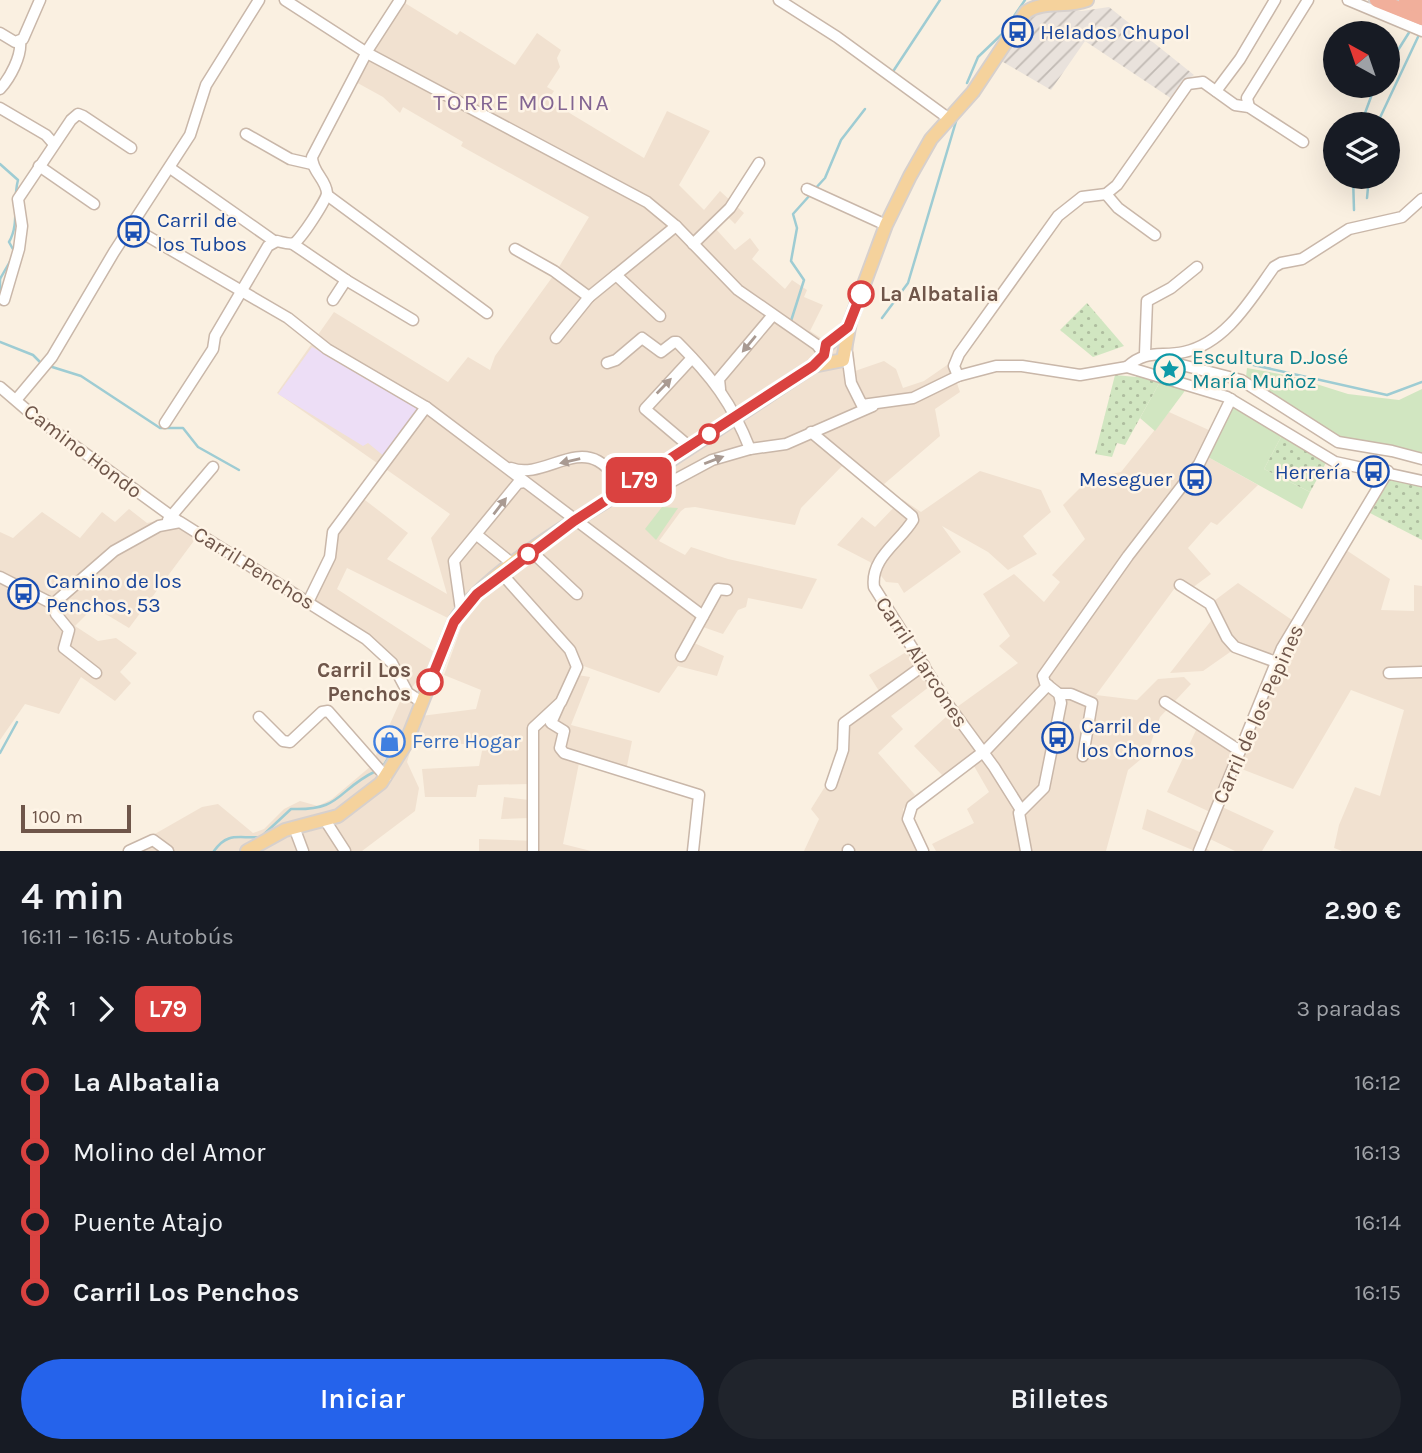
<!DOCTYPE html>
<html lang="es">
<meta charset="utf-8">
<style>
body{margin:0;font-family:Karla,sans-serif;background:#20242c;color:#f1f3f6;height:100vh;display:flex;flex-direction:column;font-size:26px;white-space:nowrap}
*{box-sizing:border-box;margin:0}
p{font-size:23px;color:#9ea1a6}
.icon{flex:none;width:38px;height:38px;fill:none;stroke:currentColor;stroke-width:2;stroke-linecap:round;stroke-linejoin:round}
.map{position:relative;height:851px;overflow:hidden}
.drawer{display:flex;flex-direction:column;background:#171b24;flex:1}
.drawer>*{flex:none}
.badge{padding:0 14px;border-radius:10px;font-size:24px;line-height:46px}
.needle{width:46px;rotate:320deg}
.buttons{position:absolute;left:1323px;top:21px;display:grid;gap:14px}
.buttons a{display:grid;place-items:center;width:77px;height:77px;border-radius:50%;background:#171b24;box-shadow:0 7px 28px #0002;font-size:35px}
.scale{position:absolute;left:21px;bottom:18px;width:110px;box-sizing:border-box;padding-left:7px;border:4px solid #6f564a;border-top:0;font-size:19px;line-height:24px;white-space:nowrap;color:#6f564a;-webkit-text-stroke:5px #fef4e6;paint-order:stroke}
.map>.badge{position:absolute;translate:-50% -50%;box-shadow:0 0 0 4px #fff}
.legs{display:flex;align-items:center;gap:10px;height:77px;padding:0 21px;font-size:23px}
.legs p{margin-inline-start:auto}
.head{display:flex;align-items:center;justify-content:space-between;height:119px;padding:0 21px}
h1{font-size:38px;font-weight:600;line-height:52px}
.button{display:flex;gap:14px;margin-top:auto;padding:14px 21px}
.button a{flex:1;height:80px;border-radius:42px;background:#2563eb;color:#fff;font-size:28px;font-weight:600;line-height:80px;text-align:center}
.button a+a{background:#20242c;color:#f1f3f6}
ul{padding:0 21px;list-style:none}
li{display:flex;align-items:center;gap:24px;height:70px;font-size:26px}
li i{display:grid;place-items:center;width:10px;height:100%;margin:0 9px;background:currentColor}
li i::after{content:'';width:18px;height:18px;margin:-9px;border:5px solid;border-radius:50%;background:#171b24}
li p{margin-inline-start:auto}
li:first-child i{background:linear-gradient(#0000 50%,currentColor 0)}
li:last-child i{background:linear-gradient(currentColor 50%,#0000 0)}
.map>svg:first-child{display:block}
.residential{fill:#f1e1d0}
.industrial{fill:url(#industrial-furrows)}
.education{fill:#eddef6}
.grass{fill:#d1e6c1}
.garden{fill:url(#garden-dots)}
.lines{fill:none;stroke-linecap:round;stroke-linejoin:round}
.stream{stroke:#9eccd3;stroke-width:2.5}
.minor-casing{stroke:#c9b7a9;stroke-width:13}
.major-casing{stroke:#d7d0cc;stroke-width:16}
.highway-casing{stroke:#d7d0cc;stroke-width:18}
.minor{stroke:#fff;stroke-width:10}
.major{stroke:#f5d29c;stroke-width:12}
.highway{stroke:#f1af9b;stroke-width:14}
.oneway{fill:#a99a92}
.line-1-casing{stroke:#fff;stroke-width:16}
.line-1{stroke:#da4240;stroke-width:10}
.stop-1-dot{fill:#fff;stroke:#da4240;stroke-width:3.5}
.labels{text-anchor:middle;stroke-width:5;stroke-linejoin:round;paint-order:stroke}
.transit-label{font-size:21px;fill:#164399;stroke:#fef4e6;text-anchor:start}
.stop-label{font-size:21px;font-weight:bold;fill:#6f564a;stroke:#fef4e6;text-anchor:start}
.culture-label{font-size:21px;fill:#0d838f;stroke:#fef4e6;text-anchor:start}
.street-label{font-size:21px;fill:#6f564a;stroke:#fef4e6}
.shop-label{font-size:21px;fill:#366cbe;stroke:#fef4e6;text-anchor:start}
.neighbourhood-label{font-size:23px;letter-spacing:2px;fill:#826592;stroke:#fef4e6}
</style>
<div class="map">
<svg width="1422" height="851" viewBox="0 0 1422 851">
<defs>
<pattern id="industrial-furrows" width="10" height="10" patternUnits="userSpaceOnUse" patternTransform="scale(1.75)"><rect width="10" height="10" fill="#e9e2dc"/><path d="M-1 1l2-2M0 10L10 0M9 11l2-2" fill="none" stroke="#c1bab4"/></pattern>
<pattern id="garden-dots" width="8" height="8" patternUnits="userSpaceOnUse" patternTransform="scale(1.75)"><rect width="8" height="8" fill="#d1e6c1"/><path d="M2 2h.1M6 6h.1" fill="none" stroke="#aebd9f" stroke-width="1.8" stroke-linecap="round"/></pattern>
</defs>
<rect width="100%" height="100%" fill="#faf0e1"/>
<g class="residential">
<path d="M400,0l57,35 3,-4 55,34 22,-32 24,17 -4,8 3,9 -13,20 7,4 -6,9 96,58 23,-47 43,20 -31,54 25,25 16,-19 24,22 -9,11 -9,-9 -11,13 20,22 15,-12 9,12 -7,9 33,30 7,-9 15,10 -3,7 19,8 -13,26 11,7 15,-8 17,5 2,36 29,-10 12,8 7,19 21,-7 26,-18 10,29 -25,17 5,27 -64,55 -32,-27 -43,44 -6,17 -100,-18 -10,1 -4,3 -22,30 26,14 6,-8 37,12 89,20 -15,30 -54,-11 -2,9 -8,3 -15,24 -20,-7 -9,16 30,13 -7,20 -39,-10 -19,27 -81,-29 -7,10 19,3 -19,48 61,16 -7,35 -46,-13 -16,81 28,7h-112v-12l57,2 -7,-23 -28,1 3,-22 25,3v-16l-51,1 -2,12h-51l-3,-28 57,-3 4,-20 -69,-7 -7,23 12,26 -4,23 -53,40h-237l77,-44 16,-3 35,29 11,-4 20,-20 16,-8 18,5 14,-7 39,-33 32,-71 22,7 -4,14 55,-7 5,-19 -37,-15 18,-50 -115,-57 -10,21 96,62 -3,12 -19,26 -11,-19 -28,-32 -58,-36 18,-43 1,-25 28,-37 47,36 -21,26 60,35 -16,-56 19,-24 -173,-121 57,-81 114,70 20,-25 22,13 5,-14 61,-84 33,-55 -128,-71 2,-4 -60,-35 -3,6 -17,-16 -29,-16z"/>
<path d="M1169,412l42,19 -3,26 50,28 -41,40 -6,-3 -23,26 23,26 -19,14 -12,-7 -84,114 41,5 21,-21 26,-2 7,7 -31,33 -13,37 -19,16 -22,81h-170l-4,-7 42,-21 -7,-14 22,-17 -15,-26 -30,11 -30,-31 43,-39 61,-44 -19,-17 11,-10 -27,-42 31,-20 30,28 16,-20 -8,-7 33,-36 -22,-34 27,-27 31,-6z"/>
<path d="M980,471l61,19 10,22 -28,24 14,18 -29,16 -20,-18 -46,-26 19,26 -57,41 -6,-10 -12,-1 -16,-20 -33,-17 25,-28 13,10 27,-28 19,13z"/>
<path d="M129,509l18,14 14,-3 18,6 17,12 -67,90 -35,-21 -19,19 23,15 18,-3 21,15 -17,19 11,11 -16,18 -34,-24 -22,37 -34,-10 -25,36v-208l13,6 29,-26 38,26 22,-26 13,10z"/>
<path d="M1340,546l50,33 -9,31 33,1v-26l8,1v265h-80l-8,-3 5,-23 16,-38 25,9 24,-86 -53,-20 -58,99 -54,-21 -19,38 54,25 -12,20h-27l-25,-12 -6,8 6,4h-15l-53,-22 5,-20 55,24 8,-21 -43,-20 30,-64 40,17 32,-80 -36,-15 -30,21 -33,2 44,-56 -8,-10 32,-24 54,37z"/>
<path d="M911,649l27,31 -47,36 12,13 -25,24 37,42 -12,14v8l17,34h-116l15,-32 -8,-10 20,-32 12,-59 36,-27 -10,-16z"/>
</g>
<path class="industrial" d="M1109,7l85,68 -11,7 -11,17 -87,-58 -34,49 -53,-31 33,-45 16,-4 35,1z"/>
<path class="education" d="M312,347l106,58 1,7 -34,45 -17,-14 -5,3 -85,-52z"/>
<g class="grass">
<path d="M1247,368l44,8 57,18 51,6 23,-11v68l-83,-18 -93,-62z"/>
<path d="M1161,380l26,8 -32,43 -15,-13z"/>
<path d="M1233,407l49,28 -18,34 46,23 -8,17 -94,-52 19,-46z"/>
<path d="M662,507l16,1 -22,32 -11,-11z"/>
</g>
<g class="garden">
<path d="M1087,303l37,43 -31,11 -33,-27z"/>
<path d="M1138,373l23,7 -36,65 -8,-2 -5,14 -17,-3 20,-79 21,2z"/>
<path d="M1282,435l45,26 -17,31 -46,-23z"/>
<path d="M1390,475l32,7v58l-54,-28z"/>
</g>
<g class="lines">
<g class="stream">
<path d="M1388,66l22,-35"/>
<path d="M892,73l48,-73"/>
<path d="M967,83l11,-26 24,-23 23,-34"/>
<path d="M1361,124l14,-38"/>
<path d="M1377,124l41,-87"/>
<path d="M0,164l18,16c-6,22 2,43 -9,62l5,9"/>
<path d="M1353,177l1,33"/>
<path d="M814,190l11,-12 16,-38 24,-31"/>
<path d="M1367,198l2,-21"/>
<path d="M0,279l12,-21"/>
<path d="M0,279v10"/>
<path d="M882,318l26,-35 49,-165"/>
<path d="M791,321l13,-41 -13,-19 6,-33 -4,-14 17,-19"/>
<path d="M0,342l33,13 8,8"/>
<path d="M1196,352l191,43 35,-13"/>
<path d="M49,366l32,10 79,52h23l15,19 41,23"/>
<path d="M0,753l17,-31"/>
<path d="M382,768l13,-21"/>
<path d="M214,851c14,-20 25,-12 47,-14l30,-28c52,2 45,-19 85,-38"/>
</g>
<defs>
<g id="minor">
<path d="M285,0l82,53 280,149 29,24 62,64 79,55 7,9"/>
<path d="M779,0l58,37 111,81"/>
<path d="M1348,0l74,31"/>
<path d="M0,33l15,9 8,-3 17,-39"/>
<path d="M0,89c10,-11 22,-33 20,-48"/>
<path d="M1216,91l24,-32 35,-59"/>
<path d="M1249,107l-2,-9 61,-98"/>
<path d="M0,108l46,27 7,8"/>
<path d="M246,134l44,25 22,5"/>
<path d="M39,166l55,38"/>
<path d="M170,168l104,73"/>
<path d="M807,189l79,36"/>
<path d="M1106,194l12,14 37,27"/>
<path d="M327,195l160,118"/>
<path d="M130,226l158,92 39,31 99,58 277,209"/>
<path d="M293,244l53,36 -13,20"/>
<path d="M693,244l37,-36 29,-45"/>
<path d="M515,249l39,22 35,26 -33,41"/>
<path d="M616,275l60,-49"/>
<path d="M346,280l67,40"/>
<path d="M589,297l27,-22 44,41"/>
<path d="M4,300l15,-51 3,-23 -4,-27 53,-79 7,-6 5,2 48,32"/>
<path d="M847,353l4,30 11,22 51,-7 45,-22 38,-10h26l58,9 47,-8 100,30 108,65 87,19"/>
<path d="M1145,354l2,-53 24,-13 26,-21"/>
<path d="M1160,355l22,10 59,15 97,62 54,9 30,8"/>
<path d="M607,363l9,-3 26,-22 19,14 13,-10h3c35,35 55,61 73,107"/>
<path d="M1127,367c19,-18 34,-10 57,-15 42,-9 67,-53 90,-85l7,-4 21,-4 47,-30 53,-12 20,-18"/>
<path d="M958,376l-4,-10 5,-12 99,-138 24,-19 24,-3 11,-9 71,-101 15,-2 32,23 14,2 54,35"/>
<path d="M0,387l35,30 143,104"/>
<path d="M720,389l-1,-10 54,-64"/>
<path d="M16,400l36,-43 62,-105 76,-117 16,-50 53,-85"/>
<path d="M165,423l48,-74 2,-13 53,-90 9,-5c5,1 12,4 17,2 6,-2 33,-44 33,-50 -1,-14 -15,-21 -15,-36l57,-109 31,-48"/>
<path d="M811,432l101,84 1,4c-13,22 -43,38 -39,67l73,116 47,64 27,43"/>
<path d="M690,447l-45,-38 47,-51"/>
<path d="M511,468c29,11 60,-22 87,-7 11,6 20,18 29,27"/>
<path d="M616,499l55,-17 41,-22 38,-11 36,-5 87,-38"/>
<path d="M168,520l45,-53"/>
<path d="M477,535l37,30"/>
<path d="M531,551l46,43"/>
<path d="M502,574l68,76 7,17 -16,35 -28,26v123"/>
<path d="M0,577l53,27 61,-53 45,-25 21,-4 186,117 26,24 16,30 12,8"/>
<path d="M1180,585l30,19 17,34 8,9 41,15"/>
<path d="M308,602l22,-45 3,-25 93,-125"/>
<path d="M53,604l3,10 13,16 -5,18 32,25"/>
<path d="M461,610l-7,-49 64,-78 7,-1"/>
<path d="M681,656l37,-67 9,1"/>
<path d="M1389,673l33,-1"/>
<path d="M1059,694h12l21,9 -9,53"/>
<path d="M1165,702l75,49"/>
<path d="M559,705l-8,18 13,8 -4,17 4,5 135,42 -6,56"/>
<path d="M259,717l24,24 7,1 32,-30 6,-1 58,66"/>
<path d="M831,785l12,-35 1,-27 80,-58"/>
<path d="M325,820l20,31"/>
<path d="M294,827l9,24"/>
<path d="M848,850l1,1"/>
<path d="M129,851l24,-11 15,11"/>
<path d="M923,851l-15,-32 4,-13 75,-57 61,-64"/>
<path d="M1026,851l-7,-38 25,-25 17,-85 -2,-9 -14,-11 -2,-7 85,-120 71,-92 32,-65"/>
<path d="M1199,851l83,-203 106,-177"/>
</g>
<g id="major">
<path d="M830,362l-5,-4 -1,-10 25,-22"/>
<path d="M247,851l38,-21 53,-14 43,-33 24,-38 49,-123c26,-47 125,-104 172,-133 63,-40 125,-82 187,-123l30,-6 7,-38 36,-97 24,-49 21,-37 42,-47 53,-80c17,-12 41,-4 61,-12"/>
</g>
<g id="highway">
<path d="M1377,0l45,18"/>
<path d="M1406,0l16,7"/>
</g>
</defs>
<use href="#minor" class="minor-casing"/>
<use href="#major" class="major-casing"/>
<use href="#highway" class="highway-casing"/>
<use href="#minor" class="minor"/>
<use href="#major" class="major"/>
<use href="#highway" class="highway"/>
</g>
<defs><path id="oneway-solid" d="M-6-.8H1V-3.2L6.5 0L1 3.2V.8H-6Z" transform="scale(1.75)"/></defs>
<g class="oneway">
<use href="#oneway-solid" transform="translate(749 344) rotate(130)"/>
<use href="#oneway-solid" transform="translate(664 386) rotate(-46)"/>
<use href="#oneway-solid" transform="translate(714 460) rotate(-21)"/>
<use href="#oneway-solid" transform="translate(570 461) rotate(167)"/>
<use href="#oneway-solid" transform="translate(500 506) rotate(-52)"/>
</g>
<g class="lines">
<defs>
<path id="line-1" d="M430,682l24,-60 23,-28 97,-73 239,-155 11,-11 2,-11 22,-17 13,-33"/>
</defs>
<use href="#line-1" class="line-1-casing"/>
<use href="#line-1" class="line-1"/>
</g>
<defs>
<symbol id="bus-ring" viewBox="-11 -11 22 22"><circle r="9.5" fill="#fef4e6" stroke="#1a4fb4" stroke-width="1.5"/><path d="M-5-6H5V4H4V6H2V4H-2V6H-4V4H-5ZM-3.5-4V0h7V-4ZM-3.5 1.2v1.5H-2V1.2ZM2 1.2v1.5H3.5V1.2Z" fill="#1a4fb4"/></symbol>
<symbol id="sight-ring" viewBox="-11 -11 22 22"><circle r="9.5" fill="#fef4e6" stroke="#0f9aa8" stroke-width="1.5"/><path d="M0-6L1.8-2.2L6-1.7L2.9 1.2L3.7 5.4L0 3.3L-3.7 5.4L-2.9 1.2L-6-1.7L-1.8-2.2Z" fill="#0f9aa8"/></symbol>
<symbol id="shop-ring" viewBox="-11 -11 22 22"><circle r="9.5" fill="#fef4e6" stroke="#3f7fe0" stroke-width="1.5"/><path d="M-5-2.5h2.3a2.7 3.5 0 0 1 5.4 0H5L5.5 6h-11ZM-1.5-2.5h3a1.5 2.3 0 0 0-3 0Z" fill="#3f7fe0"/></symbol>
</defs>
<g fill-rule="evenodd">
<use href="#bus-ring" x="1000" y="14" width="35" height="35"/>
<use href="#bus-ring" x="116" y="214" width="35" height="35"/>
<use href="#sight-ring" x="1152" y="352" width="35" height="35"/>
<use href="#bus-ring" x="1356" y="454" width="35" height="35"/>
<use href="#bus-ring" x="1178" y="462" width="35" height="35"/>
<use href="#bus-ring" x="6" y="576" width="35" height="35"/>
<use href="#bus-ring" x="1040" y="720" width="35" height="35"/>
<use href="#shop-ring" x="372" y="724" width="35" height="35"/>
</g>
<g class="stop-1-dot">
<circle cx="861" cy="294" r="12"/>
<circle cx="709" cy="434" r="9"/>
<circle cx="528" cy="554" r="9"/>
<circle cx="430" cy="682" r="12"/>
</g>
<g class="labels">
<g class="transit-label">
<text x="1040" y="39">Helados Chupol</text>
<text x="157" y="227">Carril de<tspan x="157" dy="24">los Tubos</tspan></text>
<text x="1351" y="479" text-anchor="end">Herrería</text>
<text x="1172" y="486" text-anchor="end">Meseguer</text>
<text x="46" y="588">Camino de los<tspan x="46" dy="24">Penchos, 53</tspan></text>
<text x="1081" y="733">Carril de<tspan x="1081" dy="24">los Chornos</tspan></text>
</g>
<g class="stop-label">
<text x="880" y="301">La Albatalia</text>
<text x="411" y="677" text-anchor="end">Carril Los<tspan x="411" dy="24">Penchos</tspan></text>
</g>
<g class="culture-label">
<text x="1192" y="364">Escultura D.José<tspan x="1192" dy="24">María Muñoz</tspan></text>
</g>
<g class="street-label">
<text transform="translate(83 451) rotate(37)" y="7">Camino Hondo</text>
<text transform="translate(254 568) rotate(32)" y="7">Carril Penchos</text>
<text transform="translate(922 662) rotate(57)" y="7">Carril Alarcones</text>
<text transform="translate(1258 714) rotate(-66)" y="7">Carril de los Pepines</text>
</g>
<g class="shop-label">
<text x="412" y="748">Ferre Hogar</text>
</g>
<g class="neighbourhood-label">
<text x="522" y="110">TORRE MOLINA</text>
</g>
</g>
</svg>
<div class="buttons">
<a><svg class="needle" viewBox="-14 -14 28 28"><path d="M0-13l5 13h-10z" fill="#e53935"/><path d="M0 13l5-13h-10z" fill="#9ea1a6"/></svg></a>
<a><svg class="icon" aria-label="layers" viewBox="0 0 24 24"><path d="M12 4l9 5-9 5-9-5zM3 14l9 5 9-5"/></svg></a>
</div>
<div class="scale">100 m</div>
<b class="badge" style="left:639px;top:480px;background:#da4240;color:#fff">L79</b>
</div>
<section class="drawer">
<div class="head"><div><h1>4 min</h1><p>16:11 – 16:15 · Autobús</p></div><b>2.90 €</b></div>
<div class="legs"><svg class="icon" aria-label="walk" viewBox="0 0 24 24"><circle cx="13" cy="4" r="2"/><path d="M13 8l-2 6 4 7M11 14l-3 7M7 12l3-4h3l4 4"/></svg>1<svg class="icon" aria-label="forward" viewBox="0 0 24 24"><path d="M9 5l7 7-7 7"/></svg><b class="badge" style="background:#da4240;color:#fff">L79</b><p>3 paradas</p></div>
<ul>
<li><i style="color:#da4240"></i><b>La Albatalia</b><p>16:12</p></li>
<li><i style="color:#da4240"></i><span>Molino del Amor</span><p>16:13</p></li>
<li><i style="color:#da4240"></i><span>Puente Atajo</span><p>16:14</p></li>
<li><i style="color:#da4240"></i><b>Carril Los Penchos</b><p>16:15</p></li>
</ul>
<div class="button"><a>Iniciar</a><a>Billetes</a></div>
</section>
